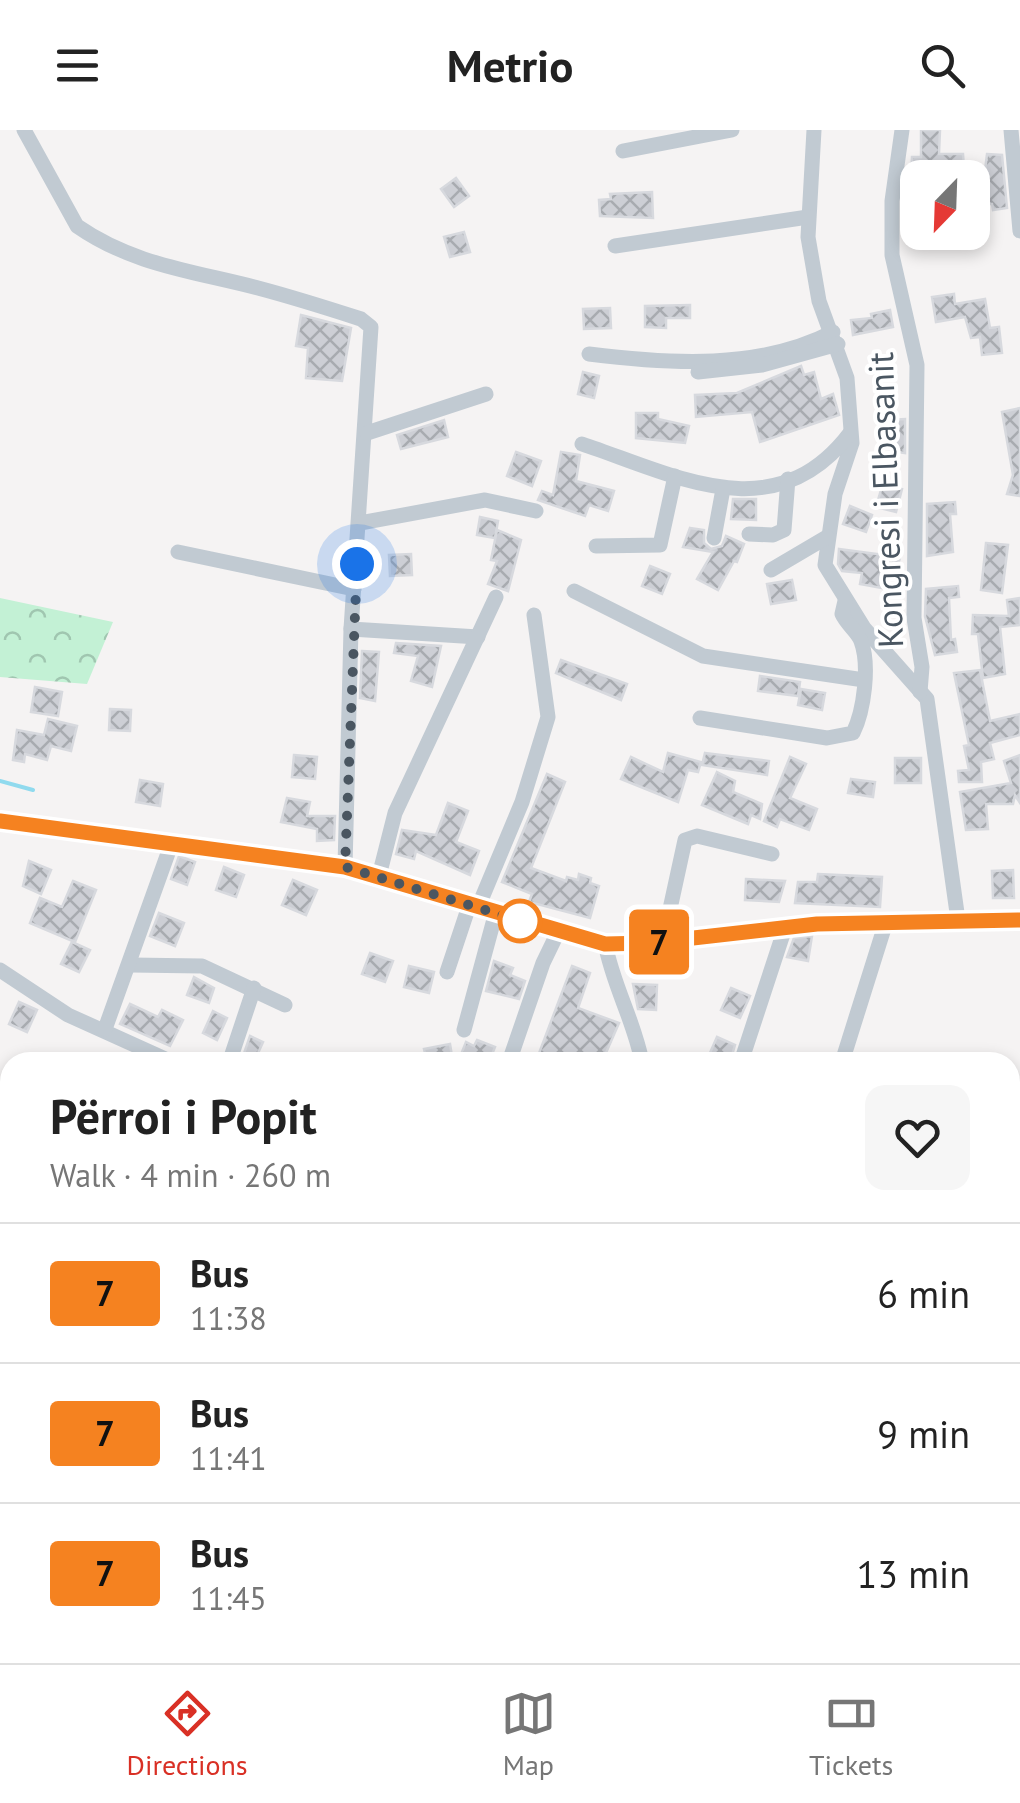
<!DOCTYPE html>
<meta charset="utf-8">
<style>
body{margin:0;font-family:"PT Sans",sans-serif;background:#f6f6f6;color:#222;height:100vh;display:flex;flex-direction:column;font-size:38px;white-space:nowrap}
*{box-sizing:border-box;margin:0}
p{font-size:32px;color:#767676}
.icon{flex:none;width:55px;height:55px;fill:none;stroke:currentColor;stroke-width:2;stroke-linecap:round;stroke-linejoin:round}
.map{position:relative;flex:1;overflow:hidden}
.side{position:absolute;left:0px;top:922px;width:1020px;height:612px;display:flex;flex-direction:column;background:#fff;border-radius:30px 30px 0 0;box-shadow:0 5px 15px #0003}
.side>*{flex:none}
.badge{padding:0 20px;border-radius:8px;font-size:35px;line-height:65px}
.needle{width:65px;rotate:203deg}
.controls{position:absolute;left:900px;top:30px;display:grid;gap:20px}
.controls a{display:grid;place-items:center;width:90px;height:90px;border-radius:20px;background:#fff;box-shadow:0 5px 15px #0003;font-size:50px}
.you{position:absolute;width:50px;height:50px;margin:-25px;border:8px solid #fff;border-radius:50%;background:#1a73e8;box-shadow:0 0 0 15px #1a73e833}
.map>.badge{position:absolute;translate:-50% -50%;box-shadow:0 0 0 5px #fff}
.round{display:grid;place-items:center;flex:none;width:105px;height:105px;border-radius:20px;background:#f6f6f6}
.overview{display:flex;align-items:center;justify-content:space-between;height:170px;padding:0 50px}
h1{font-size:48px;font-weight:800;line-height:75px}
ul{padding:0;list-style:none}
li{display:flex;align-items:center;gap:30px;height:140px;padding:0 50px;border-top:2px solid #e0e0e0}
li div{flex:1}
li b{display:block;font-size:38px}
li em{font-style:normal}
li .badge{min-width:110px;font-weight:700;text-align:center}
header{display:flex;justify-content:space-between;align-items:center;height:130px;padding:0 50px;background:#fff;font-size:45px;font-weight:800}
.dock{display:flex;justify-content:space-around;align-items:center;height:140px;border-top:2px solid #e0e0e0;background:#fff;font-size:28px;color:#767676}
.dock a{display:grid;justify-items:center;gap:5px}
.dock .on{color:#d93025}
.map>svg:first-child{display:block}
.forest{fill:url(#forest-crowns)}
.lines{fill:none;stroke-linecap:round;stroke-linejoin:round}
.stream{stroke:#90daee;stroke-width:4}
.building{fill:url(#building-cross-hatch);stroke:#d7d9de;stroke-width:2.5}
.minor{stroke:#c1cad2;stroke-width:15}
.line-casing{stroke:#fff;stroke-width:22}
.line{stroke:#f58220;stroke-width:15}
.walk{stroke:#4a5661;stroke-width:10;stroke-dasharray:0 18}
.stop-dot{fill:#fff;stroke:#f58220;stroke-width:5}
.labels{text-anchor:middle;stroke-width:8;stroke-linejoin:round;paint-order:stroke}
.street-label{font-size:35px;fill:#4a5661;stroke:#fff}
</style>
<header><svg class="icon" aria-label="menu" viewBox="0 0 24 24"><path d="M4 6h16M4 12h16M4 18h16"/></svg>Metrio<svg class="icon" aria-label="search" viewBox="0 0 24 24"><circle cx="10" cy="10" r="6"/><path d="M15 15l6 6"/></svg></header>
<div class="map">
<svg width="1020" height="1533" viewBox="0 0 1020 1533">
<defs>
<pattern id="forest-crowns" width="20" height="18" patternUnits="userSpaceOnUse" patternTransform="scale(2.5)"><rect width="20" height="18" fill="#c3f1d5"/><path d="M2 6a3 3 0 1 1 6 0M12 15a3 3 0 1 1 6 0" fill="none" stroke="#a0c6b0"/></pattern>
<pattern id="building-cross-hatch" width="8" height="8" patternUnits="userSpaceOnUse" patternTransform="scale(2.5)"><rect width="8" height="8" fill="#cdcfd5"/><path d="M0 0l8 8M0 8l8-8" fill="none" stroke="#a8abb0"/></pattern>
</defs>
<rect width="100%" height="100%" fill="#f5f3f3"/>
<path class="forest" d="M0,468l113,24 -26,62 -87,-7z"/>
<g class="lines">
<path class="stream" d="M0,651l33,9"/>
</g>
<g class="building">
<path d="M921,0h19l-1,24h24l1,14h-6v6l-47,2 1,-19h9z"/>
<path d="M987,24l15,1 5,53 -14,2 -1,-6h-6l-3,-18z"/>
<path d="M456,48l13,18 -15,11 -13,-18z"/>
<path d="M652,62l1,26 -53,-2 -1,-16 12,-1 -1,-5z"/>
<path d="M464,102l6,20 -20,5 -6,-20z"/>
<path d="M954,164l1,10 30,-5 5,29 9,-1 3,26 -20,2 -2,-18 -9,1 -6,-21 -29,5 -4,-25z"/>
<path d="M690,175v13h-24v10l-21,-1v-21z"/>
<path d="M610,178l1,20 -27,1 -1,-20z"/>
<path d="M890,180l3,17 -40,8 -2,-15 21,-2 -1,-4z"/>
<path d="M301,185l50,13 -9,53 -36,-3 2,-30 -12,-2z"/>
<path d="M801,236l3,9 10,-3 7,27 12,-5 6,21 -79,27 -8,-30 -56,5 -1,-22 42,-2z"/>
<path d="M583,242l16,4 -5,22 -16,-4z"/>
<path d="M1020,278v88l-13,-2 6,-19 -11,-63z"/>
<path d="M636,283h22v6l31,7 -4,17 -49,-5z"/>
<path d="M905,289v34l-15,-2 -2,-31z"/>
<path d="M444,290l4,17 -47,12 -4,-14z"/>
<path d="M516,322l25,9 -9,25 -25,-10z"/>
<path d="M561,322l19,3 -4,26 38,10 -6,20 -19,-6 -4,11 -47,-16 4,-9 11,4z"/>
<path d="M883,353l19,6 -6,23 -20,-5z"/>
<path d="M733,369h23v21l-25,-1z"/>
<path d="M955,372l1,12h-6l3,38 -26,4v-52z"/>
<path d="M850,376l22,9 -6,17 -23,-8z"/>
<path d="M480,387l18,4 -3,17 -18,-3z"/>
<path d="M690,398l14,2v13l7,6 11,-3 4,-10 18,8 -7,18 -3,-1 -16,29 -21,-11 16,-27 -30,-5z"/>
<path d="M497,400l24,10 -13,51 -20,-7 9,-23 -6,-1z"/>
<path d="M986,413l22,2 -6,48 -21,-3z"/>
<path d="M839,419l61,8 -4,18 -11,-2 -3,15 -22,-4 2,-11 -20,-2 -4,-7z"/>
<path d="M411,424l1,21 -22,1 -1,-21z"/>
<path d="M650,436l20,8 -8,20 -20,-8z"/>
<path d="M792,450l4,20 -25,4 -4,-20z"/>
<path d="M958,456l1,11 -10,1 2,42 4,-1 2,13 -22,3 -10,-39 1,-27z"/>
<path d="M1020,468v27l-20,2 5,47 -22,4 -5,-44h-6l1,-19 36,1 -2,-16z"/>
<path d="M396,513l45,3 -9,41 -21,-6 7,-25 -24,-3z"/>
<path d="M362,521l17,1 -4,49 -15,-3z"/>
<path d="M561,530l66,24 -6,16 -65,-27z"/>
<path d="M980,540l10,51 30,-7v21l-30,8 4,16 -13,3 1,20h-23l-1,-11 11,-1 -5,-24 5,-1 -15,-72z"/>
<path d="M760,546l40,6 -2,14 -40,-5z"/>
<path d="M35,557l27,5 -4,24 -27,-4z"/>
<path d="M801,559l24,4 -3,17 -24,-5z"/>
<path d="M110,579l21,1 -1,21 -21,-1z"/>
<path d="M48,589l29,7 -6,25 -20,-5 -4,14 -22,-6 -1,8 -11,-2 4,-30 27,5z"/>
<path d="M668,623l33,9 -3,10 -10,-2 -10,32 -57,-23 10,-22 32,15z"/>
<path d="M705,623l64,8 -2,14 -65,-10z"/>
<path d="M294,625l23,2 -2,22 -23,-2z"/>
<path d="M1020,625v48l-5,-8 -2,9h-27l2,25 -22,1 -6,-38 51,-9 -7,-22z"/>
<path d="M790,627l16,7 -16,34 27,11 -8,21 -29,-11 -3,8 -13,-6z"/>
<rect x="895" y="628" width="26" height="25"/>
<path d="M717,642l18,9 -2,11 29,12 -2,15 -9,-4 -3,9 -46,-19z"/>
<path d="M547,644l18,8 -34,86 35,13 1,-4 11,3 1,-6 12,4 -1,5 9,3 -9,32 -61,-16 3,-8 -30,-12z"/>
<path d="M851,649l24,3 -2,15 -25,-4z"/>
<path d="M140,650l23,4 -3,22 -24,-4z"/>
<path d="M287,668l23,4 -3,14h28l-1,24 -17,1v-12l-36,-7z"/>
<path d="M448,673l20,8 -12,31 23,9 -9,24 -54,-24 -2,8 -18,-5 6,-24 34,5z"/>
<path d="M179,726l16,6 -8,23 -16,-6z"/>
<path d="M29,731l22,9 -10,24 -18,-8z"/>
<path d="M224,737l20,8 -8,22 -20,-7z"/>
<path d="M1013,740l1,28h-21l-1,-27z"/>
<path d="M818,744l64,3 -2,30 -85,-4 3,-21h19z"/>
<path d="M746,749l39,2 -6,21 -34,-2z"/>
<path d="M293,750l24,10 -11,25 -24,-10z"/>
<path d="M73,751l23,9 -21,52 -45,-19 10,-25 22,9z"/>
<path d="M159,783l25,10 -9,23 -25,-10z"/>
<path d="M812,806l-4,25 -21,-4 7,-19z"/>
<path d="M72,812l18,8 -11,22 -18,-8z"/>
<path d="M370,823l23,8 -8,21 -23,-8z"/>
<path d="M494,831l19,7 -3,7 15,6 -6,18 -33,-8z"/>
<path d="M409,836l25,6 -5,21 -25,-6z"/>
<path d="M572,836l18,7 -12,35 41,15 -17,39h-47l-17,-6z"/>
<path d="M194,847l20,11 -5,15 -22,-8z"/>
<path d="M633,854l24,1 -1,25 -18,-1z"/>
<path d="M731,858l19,8 -10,22 -19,-8z"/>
<path d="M19,872l18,8 -10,22 -18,-8z"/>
<path d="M130,874l28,13 4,-7 21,10 -13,26 -50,-22z"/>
<path d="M213,881l14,7 -10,22 -14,-7z"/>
<path d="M250,906l13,6 -9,20h-13z"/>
<path d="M717,907l18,8 -5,17h-24z"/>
<path d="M477,910l18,7 -6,15h-31l8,-20 8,4z"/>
<path d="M450,914l3,18h-26l-3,-13z"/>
</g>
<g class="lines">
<g class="minor">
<path d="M24,0l53,96c56,39 116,45 181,62 34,9 69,20 103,31l10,8 -20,302 -6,238"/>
<path d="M814,0l-6,107 11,64 28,77 5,65 -17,51 -10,71 39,63 63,71 31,221"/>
<path d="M902,0l-10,71v54l25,110 -3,253 8,49 -2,25"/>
<path d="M1011,0l9,101"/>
<path d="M623,21l109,-21"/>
<path d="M615,116l193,-29"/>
<path d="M589,224c80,10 171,16 244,-22"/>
<path d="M698,242l64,-7 76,-21"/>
<path d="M367,303l119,-39"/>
<path d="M582,314c93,31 193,88 268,-11"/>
<path d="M360,393l125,-23 51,11"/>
<path d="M749,404l24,1 11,-5 4,-51"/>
<path d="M714,408l9,-49"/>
<path d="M596,416l64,-1 15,-69"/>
<path d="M178,422l176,37"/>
<path d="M771,440l56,-33"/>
<path d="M574,461l129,65 161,24"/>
<path d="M351,499l127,8"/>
<path d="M700,588l127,20 26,-5c11,-22 17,-68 8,-92 -4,-10 -14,-16 -19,-27l3,-13"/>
<path d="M0,691l345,46 260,76h44l168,-19 203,-5"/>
<path d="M379,746l16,-63 101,-216"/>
<path d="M479,775l43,-103 26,-85 -14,-102"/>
<path d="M663,811l22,-101 12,-4 75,18"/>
<path d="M605,813c8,43 29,77 37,119"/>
<path d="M131,835l71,1 83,39"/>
<path d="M0,840l68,45 104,47"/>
<path d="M447,842l23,-69"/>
<path d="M105,899l67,-187"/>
<path d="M464,900l32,-118"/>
<path d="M510,929l33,-96 15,-31"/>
<path d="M230,930l24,-72"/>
<path d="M741,932l44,-134"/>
<path d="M842,932l44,-140"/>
<path d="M0,1051l10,13"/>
<path d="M1010,1179l10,5"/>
<path d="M1010,1259l10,5"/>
<path d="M0,1291l10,-5"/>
<path d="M0,1318l10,5"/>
<path d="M1010,1326l10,-8"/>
<path d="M1010,1515l10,12"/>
<path d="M221,1533l4,-8"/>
<path d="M312,1533l3,-8"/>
<path d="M424,1533l6,-8"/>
<path d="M616,1533l8,-8"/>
<path d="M764,1533l7,-8"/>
</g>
</g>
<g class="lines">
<defs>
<path id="line" d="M0,691l345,46 260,77 44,-1 168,-19 203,-4"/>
</defs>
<use href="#line" class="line-casing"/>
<use href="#line" class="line"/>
<path class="walk" d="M357,434l-12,303 189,58 -14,-4"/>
</g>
<circle class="stop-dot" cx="520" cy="791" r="20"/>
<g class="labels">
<g class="street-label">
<text transform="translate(886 370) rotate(-92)" y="12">Kongresi i Elbasanit</text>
</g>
</g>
</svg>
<div class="controls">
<a><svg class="needle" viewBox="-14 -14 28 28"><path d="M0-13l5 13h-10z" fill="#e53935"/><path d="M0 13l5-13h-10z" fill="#767676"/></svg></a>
</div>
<div class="you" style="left:357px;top:434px"></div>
<b class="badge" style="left:659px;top:812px;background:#f58220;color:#111">7</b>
<section class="side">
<div class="overview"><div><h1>Përroi i Popit</h1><p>Walk · 4 min · 260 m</p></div><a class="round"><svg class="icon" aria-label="heart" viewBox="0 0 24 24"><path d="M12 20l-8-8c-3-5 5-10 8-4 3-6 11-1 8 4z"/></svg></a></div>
<ul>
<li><span class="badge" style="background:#f58220;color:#111">7</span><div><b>Bus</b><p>11:38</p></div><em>6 min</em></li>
<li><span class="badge" style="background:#f58220;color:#111">7</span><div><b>Bus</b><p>11:41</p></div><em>9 min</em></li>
<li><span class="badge" style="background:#f58220;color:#111">7</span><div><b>Bus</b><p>11:45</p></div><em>13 min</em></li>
</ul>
</section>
</div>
<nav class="dock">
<a class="on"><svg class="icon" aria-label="directions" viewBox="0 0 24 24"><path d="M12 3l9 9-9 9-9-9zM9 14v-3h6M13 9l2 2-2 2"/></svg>Directions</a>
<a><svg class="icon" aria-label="map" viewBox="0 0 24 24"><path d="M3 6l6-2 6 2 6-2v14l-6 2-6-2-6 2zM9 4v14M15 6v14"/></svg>Map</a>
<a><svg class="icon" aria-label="tickets" viewBox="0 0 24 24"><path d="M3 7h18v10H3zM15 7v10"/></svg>Tickets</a>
</nav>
